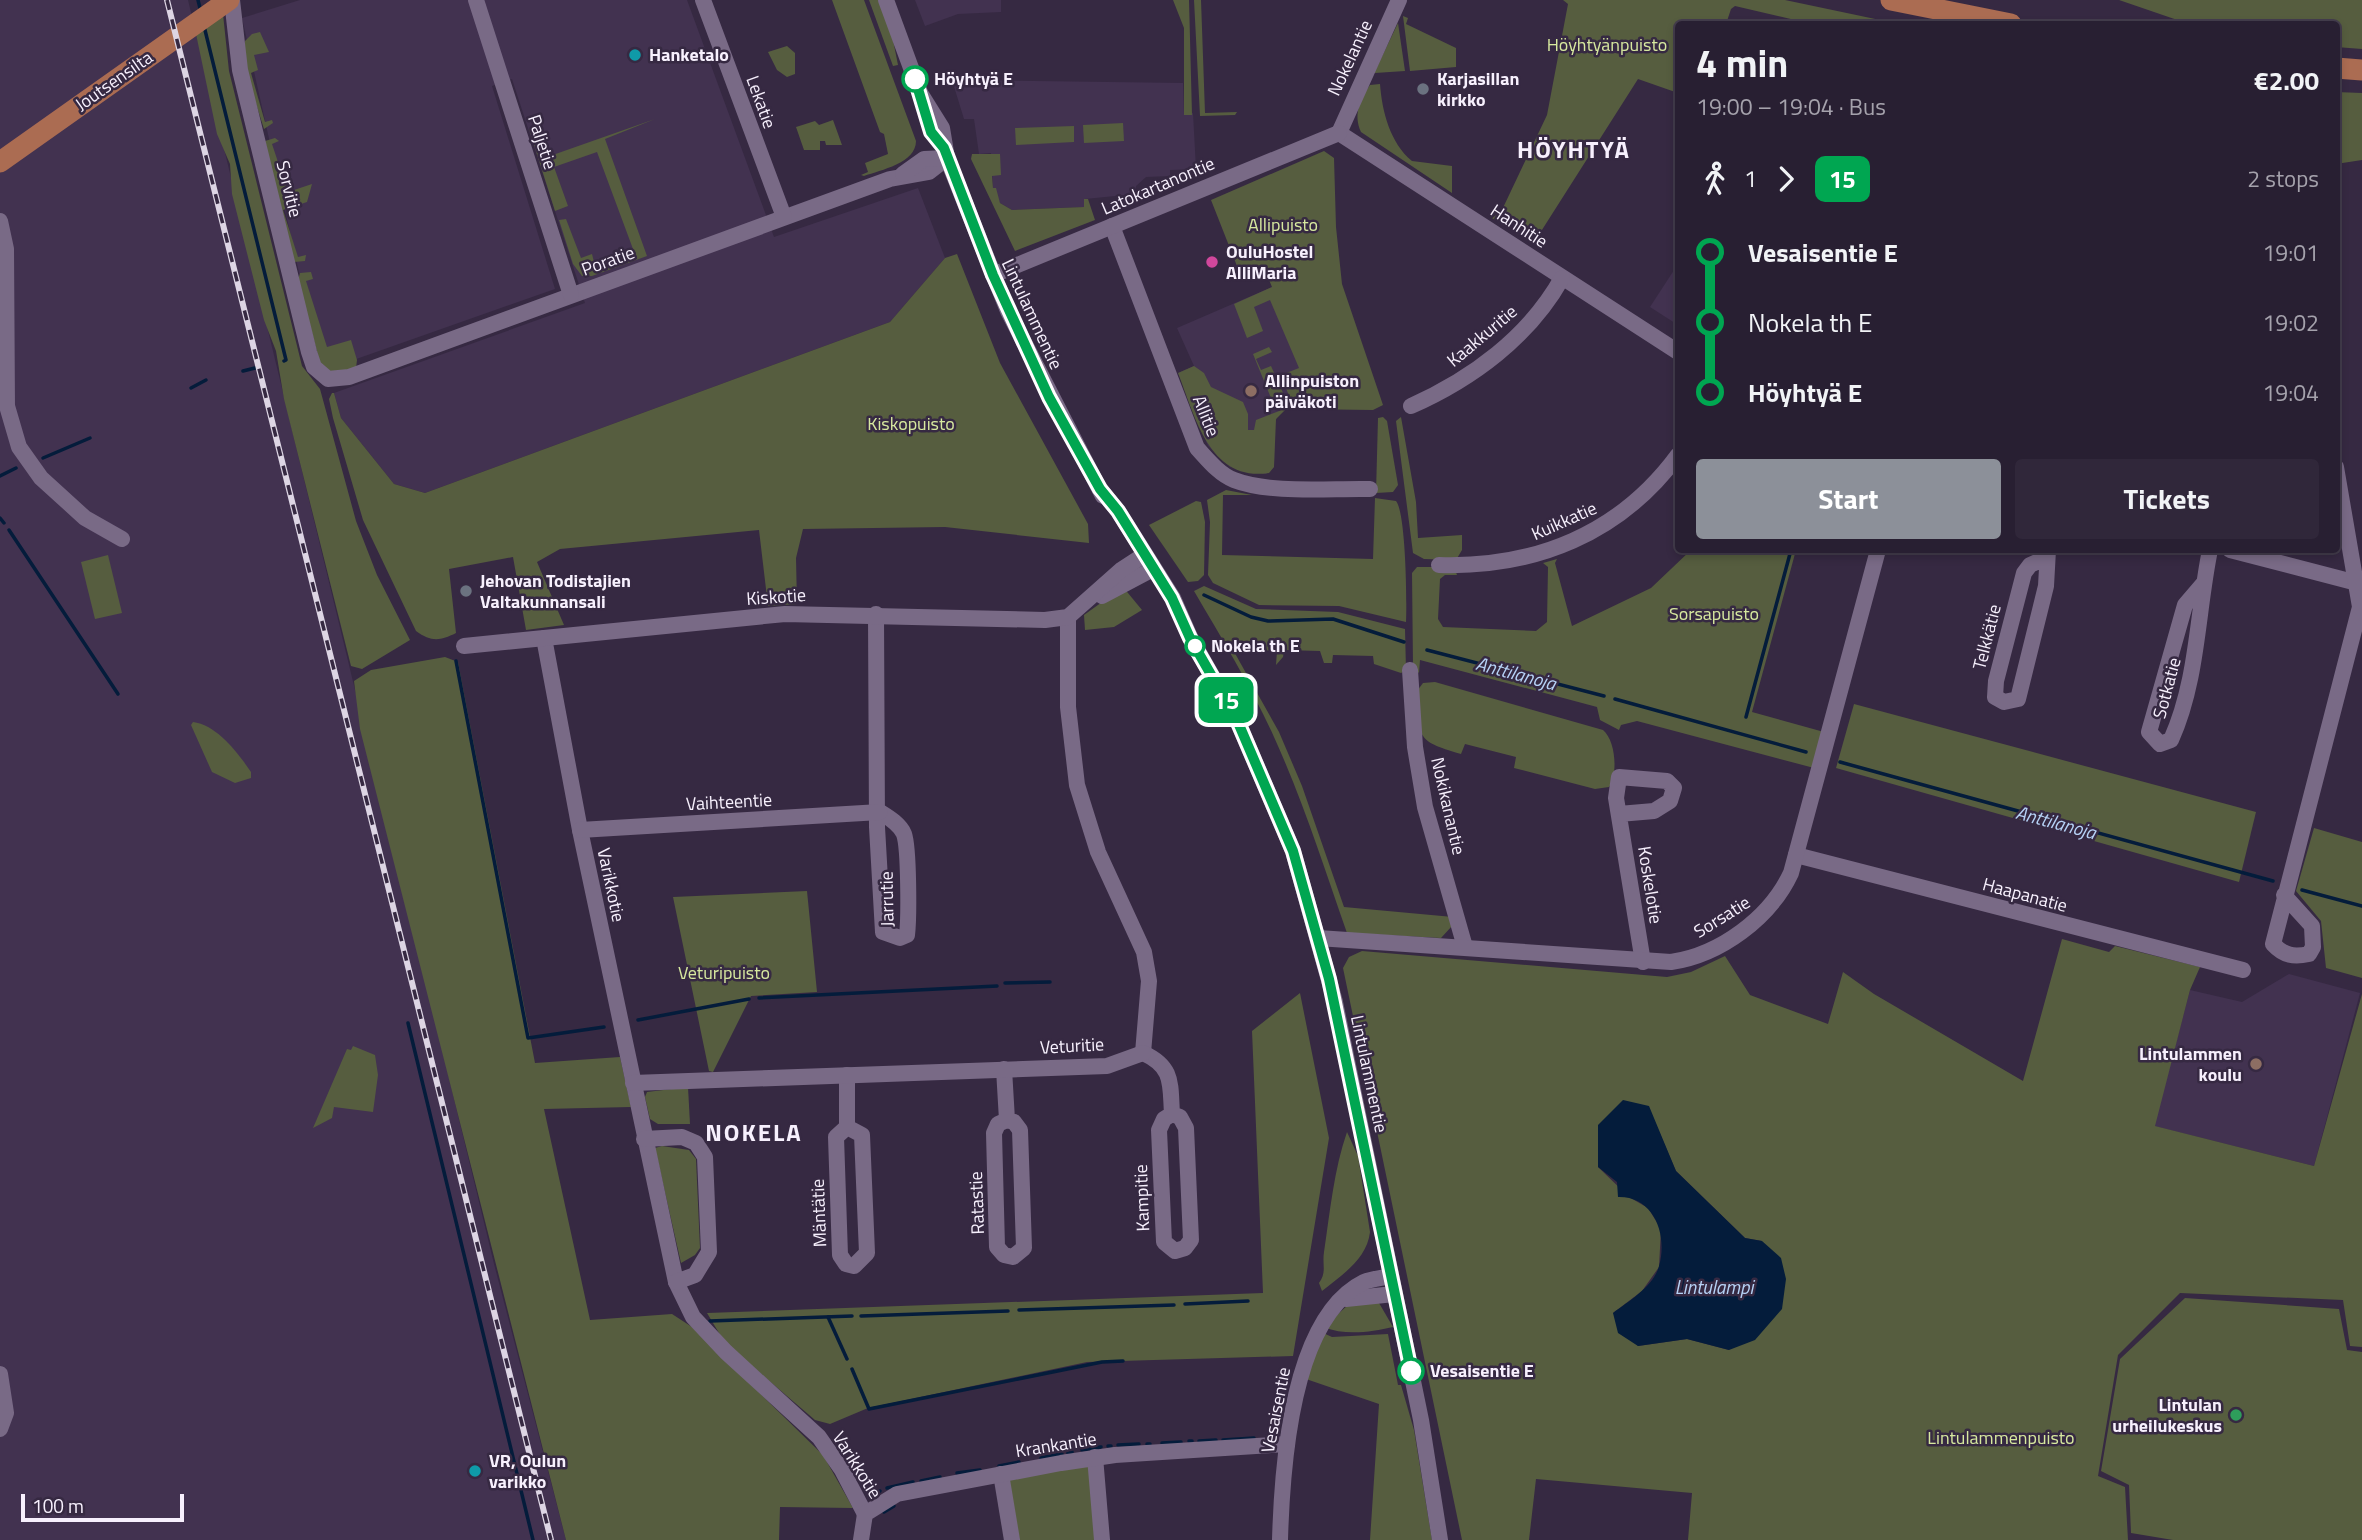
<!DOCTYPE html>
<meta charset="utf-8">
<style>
body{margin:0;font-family:"Titillium Web",sans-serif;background:#30273a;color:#f1f3f6;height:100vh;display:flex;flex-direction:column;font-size:26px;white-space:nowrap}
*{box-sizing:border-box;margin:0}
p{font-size:23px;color:#a5a2ac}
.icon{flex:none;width:38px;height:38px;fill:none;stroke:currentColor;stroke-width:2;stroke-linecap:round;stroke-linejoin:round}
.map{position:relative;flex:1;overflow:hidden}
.panel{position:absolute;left:1675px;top:21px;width:665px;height:532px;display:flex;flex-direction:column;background:#281f32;border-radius:7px;box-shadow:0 4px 10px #0003,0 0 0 2px #443d4d}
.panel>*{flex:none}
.badge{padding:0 14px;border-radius:10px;font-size:24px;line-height:46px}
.scale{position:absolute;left:21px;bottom:18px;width:163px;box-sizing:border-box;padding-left:7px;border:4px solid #f7f0fd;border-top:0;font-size:19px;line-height:24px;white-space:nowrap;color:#f7f0fd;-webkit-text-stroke:5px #362942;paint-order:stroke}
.map>.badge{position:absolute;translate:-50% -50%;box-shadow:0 0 0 4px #fff}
.legs{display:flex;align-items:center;gap:10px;height:77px;padding:0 21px;font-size:23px}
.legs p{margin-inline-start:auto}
.summary{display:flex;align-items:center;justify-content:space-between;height:119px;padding:0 21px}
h1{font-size:38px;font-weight:700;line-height:52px}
.button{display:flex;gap:14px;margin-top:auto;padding:14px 21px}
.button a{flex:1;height:80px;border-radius:7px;background:#8c9099;color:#fff;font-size:28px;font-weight:700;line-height:80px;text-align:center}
.button a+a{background:#30273a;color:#f1f3f6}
ul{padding:0 21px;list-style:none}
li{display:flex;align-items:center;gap:24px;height:70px;font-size:26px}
li i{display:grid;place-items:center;width:10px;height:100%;margin:0 9px;background:currentColor}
li i::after{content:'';width:18px;height:18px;margin:-9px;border:5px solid;border-radius:50%;background:#281f32}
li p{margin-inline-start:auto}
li:first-child i{background:linear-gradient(#0000 50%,currentColor 0)}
li:last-child i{background:linear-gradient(currentColor 50%,#0000 0)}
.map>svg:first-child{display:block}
.built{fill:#423250}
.green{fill:#565d3f;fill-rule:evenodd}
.water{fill:#041c3b}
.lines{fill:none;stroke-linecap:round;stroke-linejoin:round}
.stream{stroke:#041c3b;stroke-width:3.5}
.minor{stroke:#796a86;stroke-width:16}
.major{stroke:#ab6c52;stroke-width:21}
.rail-casing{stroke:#ddd5e4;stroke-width:6}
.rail{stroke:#362942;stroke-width:3.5;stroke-dasharray:10;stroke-linecap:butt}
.line-1-casing{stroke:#fff;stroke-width:16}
.line-1{stroke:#00a651;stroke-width:10}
.culture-dot{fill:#0f9aa8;stroke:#362942;stroke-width:2.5}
.stop-1-dot{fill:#fff;stroke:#00a651;stroke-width:3.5}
.worship-dot{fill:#6b7280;stroke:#362942;stroke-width:2.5}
.hotel-dot{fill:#d1479c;stroke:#362942;stroke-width:2.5}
.education-dot{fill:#8d6e63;stroke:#362942;stroke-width:2.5}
.leisure-dot{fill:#2e9e5b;stroke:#362942;stroke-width:2.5}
.labels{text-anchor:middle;stroke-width:5;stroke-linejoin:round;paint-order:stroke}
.park-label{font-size:18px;fill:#d7e99f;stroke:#362942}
.poi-label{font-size:18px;font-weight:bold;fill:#f7f0fd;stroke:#362942;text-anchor:start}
.street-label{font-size:18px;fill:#f7f0fd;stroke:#362942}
.stop-label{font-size:18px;font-weight:bold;fill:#f7f0fd;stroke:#362942;text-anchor:start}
.water-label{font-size:19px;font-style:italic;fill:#b6d2f6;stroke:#362942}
.district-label{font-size:24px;font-weight:bold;letter-spacing:2px;fill:#f7f0fd;stroke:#362942}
</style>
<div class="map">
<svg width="2362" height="1540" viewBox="0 0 2362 1540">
<rect width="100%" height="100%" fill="#362942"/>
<g class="built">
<path d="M0,0h188l306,1264 72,276h-566z"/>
<path d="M300,0h387l87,237 144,-49 27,70 -55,64 -465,171 -31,-9 -53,-66 -7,-25 251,-90 -73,-224 -20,7 63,203 -227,80 -28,-92 -58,-259z"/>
<path d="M915,0h86v12l-43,2 -33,12z"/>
<path d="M952,80l231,3 1,32 9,-2 3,56 -26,1v6l-24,1 -10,9 -1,8 -50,5v8l-73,3 -12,-7 -7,-15 -2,-35 -12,1 -5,-35h-10z"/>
<path d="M1678,264v61l-28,-18z"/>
<path d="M1272,287l52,123 -36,-1 -9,3 -4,11 -1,44 -8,7 -36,-7 -22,-21 -30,-73 16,-7 -17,-38z"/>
<path d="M2289,974l71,19 -46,173 -160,-40 36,-136 52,12z"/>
</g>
<g class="green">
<path d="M832,0h32l52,141c0,22 -35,29 -52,35l-3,-1 7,-3 -3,-9 23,-9 -4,-20 -4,-2z"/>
<path d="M869,0h10l14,40 5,25 -5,1z"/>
<path d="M1173,0h16l3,115h-8v-87z"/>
<path d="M1194,0h7l4,113 32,-1 -2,3 -35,1z"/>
<path d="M1563,0h222l114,24h-87l-77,-18 -4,3 -5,15h-48v69l-40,-14 -105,165 -41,-26 9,-6 46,-97 21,-111z"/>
<path d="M2119,0h243v49l-26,-2v-23h-147z"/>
<path d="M223,14l6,57 73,295 18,23 36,132 21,54 33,65 -48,29 -11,-3 -67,-267 -8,-48 -12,-31 -32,-126 -2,-30 -13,-30 -21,-100z"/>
<path d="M1403,16l5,2 -2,6 50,24v19l-46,4z"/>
<path d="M1398,23l7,48 -30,2v-2z"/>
<path d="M260,32l9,20 -15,3 4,15 -7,3 14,49 7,-2 1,3 -9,6 -19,-60v-28l7,-7z"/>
<path d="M787,46l8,7v21l-8,3 -10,-7 -9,-18z"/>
<path d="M1380,84c2,27 10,59 32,77l40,5v27l-91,-61c-8,-18 -1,-32 9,-47z"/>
<path d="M2336,92l26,1v67l-26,4z"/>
<path d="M655,119l-50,20 42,117 -55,20h-10l-9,-12 -14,-44 7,-1 15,39 11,-4 2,8 7,-2 2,4 30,-15 -36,-97 -43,15 14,39 -13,5 -26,-82 8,-2 10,30z"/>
<path d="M833,120l9,25h-16l-1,-4h-5v9h-16l-8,-23 19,-6 4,4z"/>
<path d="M1123,123l1,18 -40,2 -1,-18z"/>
<path d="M1074,126v16l-58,3 -1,-17z"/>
<path d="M275,138l4,3 -7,3 16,48 24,-8 -5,18 -24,8 15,47 8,-2 -1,6 -11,1 -29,-121z"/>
<path d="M1324,151l10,7 2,69 6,57 41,121 -10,5 -79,-1 -13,-34 18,-7 -29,-68 -16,7 9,24 -16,7 -13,-34 38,-17 -5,-12 -30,-9 -26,-66z"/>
<path d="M972,154h28l1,21 -9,1 1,12h3l4,15 12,7 72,-3v-8h4l7,21 -80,31 -44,-92z"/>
<path d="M957,254l43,109 88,161 1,19 -144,-16 -142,2 -7,29 1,46 -29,2 -9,-76 -199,19 -23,13 27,63 -38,5 -13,-73 -64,12 7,64c-16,8 -25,9 -40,-2l-53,-111 -30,-102 -4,-19 3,-6h2l7,25 53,66 31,9 465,-171 55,-64z"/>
<path d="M311,272l2,7 -7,2 21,66 24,-7 6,20 -1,8 -19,6 -16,-7 -23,-87 2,-7z"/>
<path d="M1269,347l3,5 -16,7 5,11 10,-4 13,29 -1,4 -10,4 -20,-49z"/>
<path d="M1194,366l10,7 7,14 32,15 5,12v16h6l2,-10 31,-12 -11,11 -2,48 -5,6c-60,9 -74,-57 -91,-100z"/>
<path d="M1383,417l4,4 11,64 -5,7 -17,1 2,-75z"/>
<path d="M1401,417l15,85 2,36 44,-3v15l-6,10 -32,-1 -11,-6 -17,-132z"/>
<path d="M1226,490l26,5h-29l-1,60 151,4 2,-61 21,3c10,12 11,102 10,121l-67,-16 -80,-1 -46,-22 -5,-8 2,-53 -3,-22z"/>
<path d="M1196,501l5,1 4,20 -1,53 -6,6 -10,1 -39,-57z"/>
<path d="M1691,550h105l-44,162 72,20 -10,36 -177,-47 -16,4 -2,5 -19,-10 -3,-13 -177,-47 -1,13 -6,-6 -1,-94 5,-6h37l3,8h-12l-5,4 -2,40 5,8 93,4 11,-9 1,-55 -5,-4 14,-4 -2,4 17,63 79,-38z"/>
<path d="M108,555l14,58 -27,6 -14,-57z"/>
<path d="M1204,586l52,23 82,3 67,17 1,41 -5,3 -27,-9 -1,-8 -40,-1 -1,8h-8l-4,-12 -36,-1 -1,7 -7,8 1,-14 -45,-3 47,84 23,54 42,121 109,10 -1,9 -11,12 -94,-5c-23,-66 -44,-132 -73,-196 -23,-51 -52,-98 -80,-146z"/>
<path d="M1123,587l19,23 -28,17 -29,3 -1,-15z"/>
<path d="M445,657l13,5 77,401 85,-6 11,50 -87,2 46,211 82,-6 20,13 131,128 30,53 -73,-1 -1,33h-213l-206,-811 -6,-48 17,-11z"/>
<path d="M1435,682l168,48c13,11 15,44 6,57l-14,2 -81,-21 2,-11 -51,-13 -4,10c-48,-14 -40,-16 -44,-63l6,-8z"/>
<path d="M1854,704l402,108 -17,70 -403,-114z"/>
<path d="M193,722c24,3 45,31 58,50v6l-16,5 -23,-11 -21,-47z"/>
<path d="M2314,828l48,14v136l-36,-10 -5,-47 -25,-30z"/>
<path d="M807,891l10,101 -66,4 -38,76 -4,-1 -36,-174z"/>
<path d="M2062,939l47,13 6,-6 85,21 -10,23 -35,136 159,40 48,-172v353l-12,-1 -7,-46 -163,-7 -62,62 -20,121 27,11 3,53h-440l4,-47 -156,-14 -7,61h-67l-119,-572 6,-11 13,-6 305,26 24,-5 34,-16 25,39 78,29 15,-52 31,22 149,87zM1648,1106l28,65 69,67 17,3 -33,109 -42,-11 -49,7 -25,-33 29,-22 17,-24 2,-38 -13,-21 -19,-11 -31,-30z"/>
<path d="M1300,993l29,145 -36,218 -206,6 -219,46 -38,16 -15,-4 -90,-77 -18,-30 556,-20 -11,-262z"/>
<path d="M353,1046l22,9 3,20 -5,37 -39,-5 -2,11 -19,10 34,-79 4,1z"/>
<path d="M688,1087l2,37h-32l-8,-5 -5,-22 2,-5z"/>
<path d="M1347,1132l11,24 12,76c-3,27 -28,43 -48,59l-3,-8c8,-11 3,-18 5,-31 6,-40 10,-83 23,-120z"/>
<path d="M662,1146l27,4 7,9 4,89 -5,7 -14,8 -26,-115z"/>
<path d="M2185,1298l154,11 8,41 15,2v188h-189l-42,-7 -2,-48 -28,-14 19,-112z"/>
<path d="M1379,1303l14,24c-22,5 -48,9 -69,0l25,-23z"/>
<path d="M1321,1332l11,5 56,-3 10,51h3l13,45 18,110h-62l9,-136 -73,-25z"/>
<path d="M1090,1466l8,74h-81l-8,-63z"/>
</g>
<path class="water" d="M1623,1100l26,6 27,65 69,67 17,3 19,17 5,21 -4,30 -27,31 -26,10 -42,-11 -49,7 -20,-13 -5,-20c16,-12 41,-27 46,-47 9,-31 -5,-70 -41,-69l-1,-15 -19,-15v-42z"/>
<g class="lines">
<g class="stream">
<path d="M198,0l3,12"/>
<path d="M204,26l82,334 -2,1"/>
<path d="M243,371l12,-3"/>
<path d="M191,388l15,-8"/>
<path d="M43,458l47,-20"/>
<path d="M0,476l16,-8"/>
<path d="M0,518l4,5"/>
<path d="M9,530l109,164"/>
<path d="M1204,595l47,22 17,4 65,-2 71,23"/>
<path d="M1427,650l177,46"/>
<path d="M456,661l72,377 76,-11"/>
<path d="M1615,699l191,53"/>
<path d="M1746,717l45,-167"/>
<path d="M1840,762l433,119"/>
<path d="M2302,890l60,16"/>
<path d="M1005,983l45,-1"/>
<path d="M759,998l238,-12"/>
<path d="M638,1020l111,-21"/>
<path d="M408,1023l125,517"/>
<path d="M1185,1304l63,-3"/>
<path d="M1019,1310l155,-5"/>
<path d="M861,1316l147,-5"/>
<path d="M828,1317l19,42"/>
<path d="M710,1321l142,-5"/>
<path d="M852,1369l17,40 233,-47 21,-1"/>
<path d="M1223,1440l31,-2"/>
<path d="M1189,1441h3"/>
<path d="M1199,1441l17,-1"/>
<path d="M1162,1443l19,-1"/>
<path d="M1147,1444h3"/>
<path d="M1118,1445l21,-1"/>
<path d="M1108,1446h3"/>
<path d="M1082,1450l19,-3"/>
<path d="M1068,1453l4,-1"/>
<path d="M1041,1458l21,-4"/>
<path d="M999,1466l20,-4"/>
<path d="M957,1473l23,-3"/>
<path d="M921,1481l19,-4"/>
<path d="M887,1488l26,-6"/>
<path d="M872,1496l8,-5"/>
<path d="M884,1512l10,-6"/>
</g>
<g class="minor">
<path d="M232,0l8,70 69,282 5,15 14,12 21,-2 541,-198 39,-7 18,-14"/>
<path d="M476,0l95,295"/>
<path d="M703,0l81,217"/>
<path d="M886,0l39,106"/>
<path d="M922,96l20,32 5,30 61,153 95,185"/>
<path d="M1339,133l339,219"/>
<path d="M1339,133l60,-133"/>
<path d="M903,174l21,-15 23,-1"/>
<path d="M0,221l6,28 1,157 12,41 22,31 44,40 37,21"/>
<path d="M1112,226l85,222c11,12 22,26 37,32 36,14 96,8 136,9"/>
<path d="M993,275l346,-142"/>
<path d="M1411,406c61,-27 118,-69 151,-128"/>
<path d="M1100,489l18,22 55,87 17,39 47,83 56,131 42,151 86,418 19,120"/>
<path d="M2230,550l127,33"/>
<path d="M2046,558l-16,7 -6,8 -28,108 -1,16 9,5 14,-3 28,-113 2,-36"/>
<path d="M1439,565c96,3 181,-31 239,-110"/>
<path d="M2203,584l-18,21 -36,127 11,12 11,-4c27,-60 26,-127 39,-190"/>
<path d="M1102,596l51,-27"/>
<path d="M876,614l1,213 6,105 17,6 7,-3c2,-16 2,-87 -3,-101 -4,-10 -16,-17 -24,-22"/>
<path d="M1068,617v90l9,78 21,67 46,100 5,29 -6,72"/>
<path d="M544,638l36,192 96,452 17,35 33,35 93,85 23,33 23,44"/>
<path d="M464,646l321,-32 260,6 23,-3 53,-47 23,-15"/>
<path d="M1410,670l5,77 10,60 40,140"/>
<path d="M1619,814l35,-3 16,-10 4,-13 -7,-7 -48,-4 -3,21 27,164"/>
<path d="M580,830l300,-18"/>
<path d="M1796,855l447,115"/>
<path d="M2284,895l28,31 1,21 -4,7c-15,3 -25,2 -36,-10l87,-337 -24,-140"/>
<path d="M1318,938l353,24c49,-7 99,-44 120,-89l87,-323"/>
<path d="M1143,1053c31,14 27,31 29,61l-8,5 -5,11 5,112 11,9 10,-3 6,-8 -5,-112 -6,-11 -8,-3"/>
<path d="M1004,1069l3,51 7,2 6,8 4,118 -11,9 -9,-2 -7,-8 -3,-114 4,-9 9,-4"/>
<path d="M847,1075v52l15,8 5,118 -13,13 -8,-2 -6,-9 -4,-118 11,-10"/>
<path d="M633,1083l474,-17 36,-13"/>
<path d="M644,1139l38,-2 14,6 9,14 4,95 -14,23 -19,7"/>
<path d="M1346,1299l48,-5"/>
<path d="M0,1374l6,39 -6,16"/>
<path d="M1095,1457l7,83"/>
<path d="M1001,1474l11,66"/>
<path d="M861,1540l4,-26 32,-20 164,-31 54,-8 172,-11"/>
<path d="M1280,1540c2,-72 11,-222 84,-258 8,-3 19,-4 27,-6"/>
</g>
<g class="major">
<path d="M1891,0l120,24"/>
<path d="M2336,68l26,2"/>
<path d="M0,162l229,-162"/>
</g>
<defs>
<path id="rail" d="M167,0l384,1540"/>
</defs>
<use href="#rail" class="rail-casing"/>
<use href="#rail" class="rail"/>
</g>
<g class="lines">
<defs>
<path id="line-1" d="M915,79l16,53 13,16 49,127 56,122 51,92 18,22 54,87 18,40 47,82 56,131 36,128 82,392"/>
</defs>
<use href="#line-1" class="line-1-casing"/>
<use href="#line-1" class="line-1"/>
</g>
<g class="culture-dot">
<circle cx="635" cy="55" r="7"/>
<circle cx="475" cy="1471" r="7"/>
</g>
<g class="stop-1-dot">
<circle cx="915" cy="79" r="12"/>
<circle cx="1195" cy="646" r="9"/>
<circle cx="1411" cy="1371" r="12"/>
</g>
<g class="worship-dot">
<circle cx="1423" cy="89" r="7"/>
<circle cx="466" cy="591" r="7"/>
</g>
<circle class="hotel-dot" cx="1212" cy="262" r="7"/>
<g class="education-dot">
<circle cx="1251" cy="391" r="7"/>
<circle cx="2256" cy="1064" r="7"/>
</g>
<circle class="leisure-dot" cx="2236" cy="1415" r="7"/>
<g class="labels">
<g class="park-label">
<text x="1607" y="51">Höyhtyänpuisto</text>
<text x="1283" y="231">Allipuisto</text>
<text x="911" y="430">Kiskopuisto</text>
<text x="1714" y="620">Sorsapuisto</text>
<text x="724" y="979">Veturipuisto</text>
<text x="2001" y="1444">Lintulammenpuisto</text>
</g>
<g class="poi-label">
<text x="649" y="61">Hanketalo</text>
<text x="1437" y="85">Karjasillan<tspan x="1437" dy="21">kirkko</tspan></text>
<text x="1226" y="258">OuluHostel<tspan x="1226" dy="21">AlliMaria</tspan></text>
<text x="1265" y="387">Allinpuiston<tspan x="1265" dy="21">päiväkoti</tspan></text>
<text x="480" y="587">Jehovan Todistajien<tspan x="480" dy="21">Valtakunnansali</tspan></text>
<text x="2242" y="1060" text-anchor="end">Lintulammen<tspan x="2242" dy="21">koulu</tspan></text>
<text x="2222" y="1411" text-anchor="end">Lintulan<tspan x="2222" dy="21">urheilukeskus</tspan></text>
<text x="489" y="1467">VR, Oulun<tspan x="489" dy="21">varikko</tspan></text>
</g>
<g class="street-label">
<text transform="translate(1350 58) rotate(-65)" y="6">Nokelantie</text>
<text transform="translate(114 81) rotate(-35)" y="6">Joutsensilta</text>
<text transform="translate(761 102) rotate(70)" y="6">Lekatie</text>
<text transform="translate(542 142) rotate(72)" y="6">Paljetie</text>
<text transform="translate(1158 186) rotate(-23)" y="6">Latokartanontie</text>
<text transform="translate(289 189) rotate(76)" y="6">Sorvitie</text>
<text transform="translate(1519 226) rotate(33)" y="6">Hanhitie</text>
<text transform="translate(608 261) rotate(-20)" y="6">Poratie</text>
<text transform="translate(1032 314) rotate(65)" y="6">Lintulammentie</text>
<text transform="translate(1482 336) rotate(-40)" y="6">Kaakkuritie</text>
<text transform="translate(1206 416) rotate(68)" y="6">Allitie</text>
<text transform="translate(1564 521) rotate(-24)" y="6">Kuikkatie</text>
<text transform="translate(776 597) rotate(-4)" y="6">Kiskotie</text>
<text transform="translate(1987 637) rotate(-76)" y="6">Telkkätie</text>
<text transform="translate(2167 688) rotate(-75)" y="6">Sotkatie</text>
<text transform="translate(729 802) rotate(-3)" y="6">Vaihteentie</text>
<text transform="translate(1448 806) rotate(77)" y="6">Nokikanantie</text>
<text transform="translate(611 885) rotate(78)" y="6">Varikkotie</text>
<text transform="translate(1650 885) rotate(81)" y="6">Koskelotie</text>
<text transform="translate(2025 895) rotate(15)" y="6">Haapanatie</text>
<text transform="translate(887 899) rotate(-91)" y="6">Jarrutie</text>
<text transform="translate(1722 917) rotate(-32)" y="6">Sorsatie</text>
<text transform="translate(1072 1046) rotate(-3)" y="6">Veturitie</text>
<text transform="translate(1369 1074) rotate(78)" y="6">Lintulammentie</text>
<text transform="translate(1142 1198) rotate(-92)" y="6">Kampitie</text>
<text transform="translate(977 1203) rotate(-92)" y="6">Ratastie</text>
<text transform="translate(819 1213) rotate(-92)" y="6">Mäntätie</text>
<text transform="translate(1276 1410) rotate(-79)" y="6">Vesaisentie</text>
<text transform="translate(1056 1445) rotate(-9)" y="6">Krankantie</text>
<text transform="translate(857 1465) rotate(58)" y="6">Varikkotie</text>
</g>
<g class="stop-label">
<text x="934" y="85">Höyhtyä E</text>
<text x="1211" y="652">Nokela th E</text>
<text x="1430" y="1377">Vesaisentie E</text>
</g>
<g class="water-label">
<text transform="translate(1516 673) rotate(15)" y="7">Anttilanoja</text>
<text transform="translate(2056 822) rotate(15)" y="7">Anttilanoja</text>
<text x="1714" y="1294">Lintulampi</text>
</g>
<g class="district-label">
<text x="1574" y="158">HÖYHTYÄ</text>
<text x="754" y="1141">NOKELA</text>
</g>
</g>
</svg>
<div class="scale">100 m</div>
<b class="badge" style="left:1226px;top:700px;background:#00a651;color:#fff">15</b>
<section class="panel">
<div class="summary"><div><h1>4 min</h1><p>19:00 – 19:04 · Bus</p></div><b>€2.00</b></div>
<div class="legs"><svg class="icon" aria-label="walk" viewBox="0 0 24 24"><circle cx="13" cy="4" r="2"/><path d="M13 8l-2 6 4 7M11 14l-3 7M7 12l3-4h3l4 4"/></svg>1<svg class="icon" aria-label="forward" viewBox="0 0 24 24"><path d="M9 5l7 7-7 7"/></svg><b class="badge" style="background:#00a651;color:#fff">15</b><p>2 stops</p></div>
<ul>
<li><i style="color:#00a651"></i><b>Vesaisentie E</b><p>19:01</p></li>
<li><i style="color:#00a651"></i><span>Nokela th E</span><p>19:02</p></li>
<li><i style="color:#00a651"></i><b>Höyhtyä E</b><p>19:04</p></li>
</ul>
<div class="button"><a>Start</a><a>Tickets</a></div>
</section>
</div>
